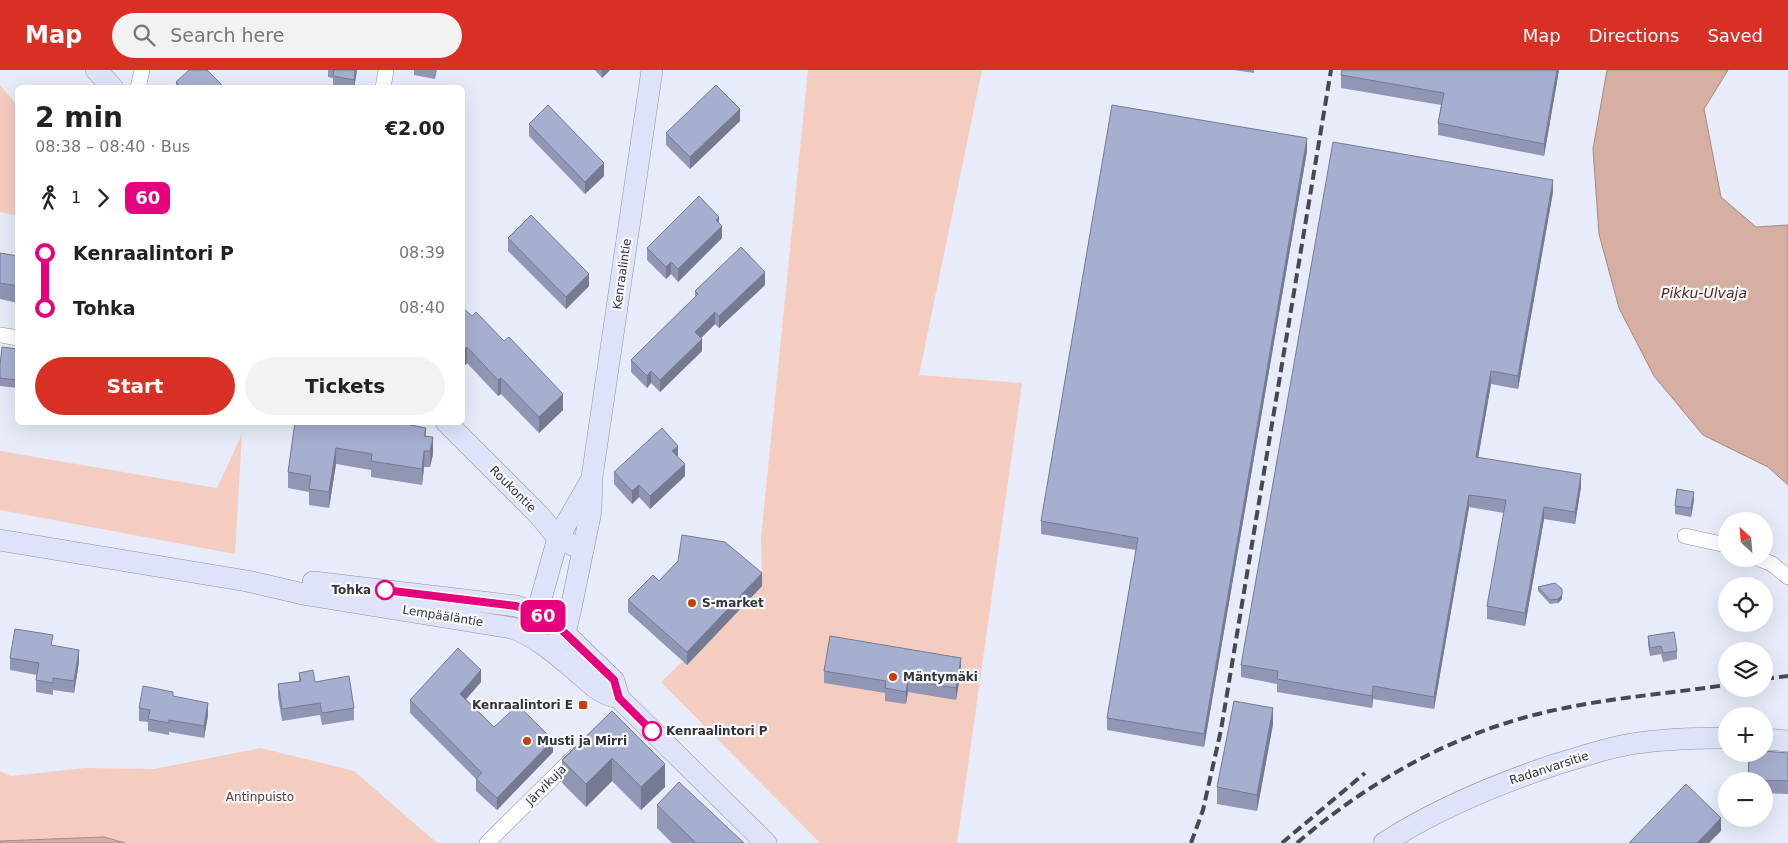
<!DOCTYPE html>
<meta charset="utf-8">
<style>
body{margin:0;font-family:"DejaVu Sans",sans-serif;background:#f2f2f2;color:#222;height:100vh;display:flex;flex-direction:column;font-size:19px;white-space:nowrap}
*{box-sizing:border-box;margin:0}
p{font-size:16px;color:#767676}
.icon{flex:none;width:28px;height:28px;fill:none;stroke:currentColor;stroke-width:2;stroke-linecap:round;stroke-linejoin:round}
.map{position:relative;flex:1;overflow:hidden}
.sheet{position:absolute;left:15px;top:15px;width:450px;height:340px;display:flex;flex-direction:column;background:#fff;border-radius:8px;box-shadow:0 5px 20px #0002}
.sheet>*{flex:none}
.badge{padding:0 10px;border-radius:8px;font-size:18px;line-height:32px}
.needle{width:32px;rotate:334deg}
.buttons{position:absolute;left:1718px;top:442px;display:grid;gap:10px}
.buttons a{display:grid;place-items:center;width:55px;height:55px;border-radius:50%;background:#fff;box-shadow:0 5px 20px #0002;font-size:25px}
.map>.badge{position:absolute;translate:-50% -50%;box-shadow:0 0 0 2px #fff}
.legs{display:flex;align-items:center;gap:8px;height:55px;padding:0 20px;font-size:16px}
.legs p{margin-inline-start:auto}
.overview{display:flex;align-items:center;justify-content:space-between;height:85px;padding:0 20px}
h1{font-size:28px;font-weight:800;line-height:38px}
.cta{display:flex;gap:10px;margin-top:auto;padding:10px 20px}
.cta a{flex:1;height:58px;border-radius:30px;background:#d93025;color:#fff;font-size:20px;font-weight:800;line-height:58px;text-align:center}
.cta a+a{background:#f2f2f2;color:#222}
ul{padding:0 20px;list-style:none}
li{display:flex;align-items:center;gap:18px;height:55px;font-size:19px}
li i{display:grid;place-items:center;width:8px;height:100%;margin:0 6px;background:currentColor}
li i::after{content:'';width:12px;height:12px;margin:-6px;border:4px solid;border-radius:50%;background:#fff}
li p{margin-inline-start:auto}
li:first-child i{background:linear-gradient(#0000 50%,currentColor 0)}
li:last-child i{background:linear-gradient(currentColor 50%,#0000 0)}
header{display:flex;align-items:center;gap:30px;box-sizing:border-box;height:70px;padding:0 25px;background:#d93025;color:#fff}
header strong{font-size:24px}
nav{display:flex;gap:28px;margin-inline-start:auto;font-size:18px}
.search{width:350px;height:45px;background:#f2f2f2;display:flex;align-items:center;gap:12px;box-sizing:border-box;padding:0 18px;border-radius:28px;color:#767676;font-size:19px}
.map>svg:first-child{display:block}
.green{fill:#f5cdc0}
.water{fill:#d6aea2;stroke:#a58982}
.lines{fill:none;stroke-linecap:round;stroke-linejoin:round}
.street-casing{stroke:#8e919d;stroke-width:16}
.secondary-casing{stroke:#8e919d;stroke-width:22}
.street{stroke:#fff;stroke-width:15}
.secondary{stroke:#dfe3fa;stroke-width:21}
.rail{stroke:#47494f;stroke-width:4;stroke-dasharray:10 5;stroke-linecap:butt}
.wall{fill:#9096b4}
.shaded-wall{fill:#757a92}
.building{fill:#a7afd1;stroke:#757a92}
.line-1-casing{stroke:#fff;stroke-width:11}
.line-1{stroke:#e6007e;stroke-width:8}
.stop-1-dot{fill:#fff;stroke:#e6007e;stroke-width:2.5}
.poi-dot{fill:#c64002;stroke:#f8f9ff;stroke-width:2}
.labels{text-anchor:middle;stroke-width:4.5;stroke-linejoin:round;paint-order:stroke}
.street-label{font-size:12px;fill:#323439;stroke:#f8f9ff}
.stop-label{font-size:12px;font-weight:bold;fill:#323439;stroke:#f8f9ff;text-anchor:end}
.poi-label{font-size:12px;font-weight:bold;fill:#323439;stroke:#f8f9ff;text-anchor:start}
.park-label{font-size:12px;fill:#6c3726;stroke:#f8f9ff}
.water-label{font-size:14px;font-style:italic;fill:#592616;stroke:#f8f9ff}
</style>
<header>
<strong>Map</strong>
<div class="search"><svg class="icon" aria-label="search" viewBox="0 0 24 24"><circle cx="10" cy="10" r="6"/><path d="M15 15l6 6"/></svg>Search here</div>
<nav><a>Map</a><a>Directions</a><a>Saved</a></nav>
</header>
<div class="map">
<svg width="1788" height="773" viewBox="0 0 1788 773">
<rect width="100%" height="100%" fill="#e8ebf9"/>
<g class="green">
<path d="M808,0h174l-63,305 103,8 -65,460h-137l-159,-161 101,-96 -1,-48z"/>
<path d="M0,15l17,20v111l-17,-4z"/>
<path d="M242,364l-7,120 -235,-44v-59l217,37z"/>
<path d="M261,678l93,23 83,72h-312l-22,-6 -103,4v-70l11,5 74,-8 69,1z"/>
</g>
<g class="water">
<path d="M1607,0h121l-24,39 17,88 35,30 32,-2v260l-20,-18 -65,-32 -49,-59 -35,-68 -20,-74 -6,-85z"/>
<path d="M104,767l21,6h-125v-2z"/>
</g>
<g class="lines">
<defs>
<g id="street">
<path d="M138,18l4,-18"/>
<path d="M383,18l3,-18"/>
<path d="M0,265l18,3"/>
<path d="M1685,466l41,9"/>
<path d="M1760,489l12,5 16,13"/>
<path d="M487,773l89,-88"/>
</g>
<g id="secondary">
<path d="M96,0l17,18"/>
<path d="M446,352l93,93 19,23 25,12"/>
<path d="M0,470l247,41 61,14 204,33c25,9 44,26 64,43 15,13 23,23 43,27l147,145"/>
<path d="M313,512l203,24 21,7 17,10 60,58 5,17"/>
<path d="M537,557v-14l21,-75 32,-56"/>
<path d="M550,579l15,-16 6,-25 20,-97 1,-34 60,-407"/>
<path d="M1764,669l24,2"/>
<path d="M1384,773c54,-35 113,-59 173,-79 24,-7 49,-16 74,-20 31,-5 64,-6 95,-6"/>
</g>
</defs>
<use href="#street" class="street-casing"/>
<use href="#secondary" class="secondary-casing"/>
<use href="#street" class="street"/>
<use href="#secondary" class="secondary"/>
<g class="rail">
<path d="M1764,609l24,-3"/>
<path d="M1191,773l12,-33 18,-80 110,-660"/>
<path d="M1282,773l83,-70"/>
<path d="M1297,773c77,-66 168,-116 268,-135 53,-11 108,-15 161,-23"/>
</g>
</g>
<g class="wall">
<path d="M328,0h29l-3,18 -21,-3v-7l-5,-1z"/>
<path d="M414,0h23l-2,9 -21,-4z"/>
<path d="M595,0h15l-8,8z"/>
<path d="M1234,0h20v3z"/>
<path d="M1342,0h217l-15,86 -106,-21v-12l3,-18 -100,-17v-13z"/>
<path d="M176,12l49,6h-49z"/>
<path d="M740,51l-50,48 -24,-24v-12z"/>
<path d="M529,54l75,52 -19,18 -56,-58z"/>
<path d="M1307,81l-103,596 -97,-17v-12l29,-168 -95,-16v-13z"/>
<path d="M1553,122l-35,197 -27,-5 -13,73 103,30 -6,37 -31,-5 -19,107 -38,-7v-13l17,-93 -35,-6 -35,202 -61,-10 -1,9 -95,-16v-8l-36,-7v-12z"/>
<path d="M719,153l3,15 -44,44 -7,-8 -5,5 -19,-19v-12z"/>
<path d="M508,168l81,48 -23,23 -58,-58z"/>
<path d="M0,183l18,3v47l-18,-4z"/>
<path d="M765,215l-46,43 -4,-4 -14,14 1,13 -42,41 -9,-9 -4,5 -16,-16v-12l64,-63v-6z"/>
<path d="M462,237l101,103 -24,23 -38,-39 -3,2 -31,-33 -3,3 -2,-2z"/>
<path d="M18,279v39l-18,-2v-21z"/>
<path d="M295,352h103v1l28,13 7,18 -3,13h-6l-2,18 -51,-8v-7l-35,-6 -7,44 -20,-3v-13l-21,-4v-16z"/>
<path d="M678,387l7,19 -35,33 -11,-12 -7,7 -18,-20v-12z"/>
<path d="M1694,430l-3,17 -16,-3v-8z"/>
<path d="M678,491l84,25 -75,79 -59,-53v-12l31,-19z"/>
<path d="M1538,517l24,2v10l-4,4 -8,1 -12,-13z"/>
<path d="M1648,566l29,15v8l-14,3 -2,-8 -11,2 -2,-11z"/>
<path d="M53,576l26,16 -5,31 -21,-3v5l-17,-3v-12l1,-5 -27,-5v-12z"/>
<path d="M961,600l-5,30 -48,-8 -2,12 -21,-3v-8l-61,-10v-12z"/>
<path d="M299,603l55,35v12l-32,5 -2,-10 -38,6 -4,-24v-13l21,-3z"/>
<path d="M481,612l-15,17 28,28 59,25 -56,58 -21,-19v-12l-66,-66v-13z"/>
<path d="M173,626l35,19 -4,23 -35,-6v3l-21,-4v-9l-9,-1v-13z"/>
<path d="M612,641l53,76 -24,23 -29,-29 -26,26 -24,-24v-23z"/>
<path d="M1273,654l-16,87 -40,-7v-17z"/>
<path d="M1788,683v41l-24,-1v-12h-16l1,-27z"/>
<path d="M657,735l87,38h-72l-15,-15z"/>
</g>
<g class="shaded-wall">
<path d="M355,0h2l-3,18v-8z"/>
<path d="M602,0h8l-8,8z"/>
<path d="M1557,0h2l-15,86v-12z"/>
<path d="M740,39v12l-50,48v-12z"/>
<path d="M1307,68v13l-103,596v-13z"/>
<path d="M604,93v13l-19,18v-12z"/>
<path d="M1553,110v12l-35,197v-13z"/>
<path d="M719,147v12l3,-3v12l-44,44v-13z"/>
<path d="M671,192v12l-5,5v-12z"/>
<path d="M765,202v13l-46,43v-12z"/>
<path d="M589,204v12l-23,23v-12z"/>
<path d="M715,242v12l-20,20v-12z"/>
<path d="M702,269v12l-42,41v-12z"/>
<path d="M467,277v16l-3,3v-16z"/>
<path d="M651,301v12l-4,5v-12z"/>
<path d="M1491,301v13l-15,86v-13z"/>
<path d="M501,308v16l-3,2v-16z"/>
<path d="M563,324v16l-24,23v-16z"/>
<path d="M426,358l-2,39 -2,18v-16l2,-33z"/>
<path d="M433,367v17l-3,13v-16z"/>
<path d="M678,376v12l-6,-7z"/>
<path d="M336,378v16l-7,44v-16z"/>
<path d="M685,394v12l-35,33v-13z"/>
<path d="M1581,404v13l-6,37v-12z"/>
<path d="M639,415v12l-7,7v-13z"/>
<path d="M1694,422v8l-3,17v-9z"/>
<path d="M1469,425v12l-35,202v-12z"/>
<path d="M1544,437v12l-19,107v-13z"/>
<path d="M762,503v13l-75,79v-13z"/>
<path d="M1562,525v4l-4,4v-4z"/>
<path d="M79,580v12l-5,31v-12z"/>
<path d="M961,588v12l-5,30v-12z"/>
<path d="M481,600v12l-21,24v-12z"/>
<path d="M908,610v12l-2,12v-12z"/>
<path d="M1373,616v13l-1,9v-12z"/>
<path d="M208,633v12l-4,23v-12z"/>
<path d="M1273,638v16l-16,87v-16z"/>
<path d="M553,670v12l-56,58v-12z"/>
<path d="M612,688v23l-26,26v-23z"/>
<path d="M665,694v23l-24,23v-23z"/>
<path d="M1721,748v13l-12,12h-12z"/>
</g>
<g class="building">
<path d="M189,0h18l18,18h-44l-5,-6z"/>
<path d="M334,0h21l-1,10 -21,-4z"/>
<path d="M1342,0h215l-13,74 -106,-21 6,-30 -103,-18z"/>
<path d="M716,15l24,24 -50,48 -24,-24z"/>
<path d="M548,35l56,58 -19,19 -56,-58z"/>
<path d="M1112,35l195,33 -103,596 -97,-16 31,-180 -97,-17z"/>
<path d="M1333,72l220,38 -35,196 -27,-5 -15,86 105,17 -6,38 -31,-5 -19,106 -38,-7 19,-106 -37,-5 -35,202 -61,-11 -1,10 -95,-17 1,-8 -37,-6z"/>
<path d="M699,126l20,21 -3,3 6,6 -44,43 -7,-7 -5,5 -19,-19z"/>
<path d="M531,145l58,59 -23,23 -58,-59z"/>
<path d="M741,177l24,25 -46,44 -4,-4 -20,20 7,7 -42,41 -9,-9 -4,5 -16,-16 67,-66 -3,-3z"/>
<path d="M0,183l18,3v30l-18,-3z"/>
<path d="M462,237l10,9 4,-4 28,29 5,-4 54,57 -24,23 -38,-39 -3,2 -31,-33 -3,3 -2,-2z"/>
<path d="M2,277l16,2v31l-18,-2v-13z"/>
<path d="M295,352h100l31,6 -2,8 9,1 -3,14h-6l-2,18 -51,-8 1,-7 -36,-6 -7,44 -20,-3 2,-13 -23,-4z"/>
<path d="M662,358l16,18 -6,5 13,13 -35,32 -11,-11 -7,6 -18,-19z"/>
<path d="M1677,419l17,3 -3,16 -16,-2z"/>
<path d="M682,465l43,7 37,31 -75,79 -59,-52 25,-25 6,6 19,-20z"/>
<path d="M1555,513l7,6v6l-4,4 -8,1 -12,-13z"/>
<path d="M15,559l38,6 -2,10 28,5 -5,31 -21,-3v5l-17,-3 3,-17 -29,-5z"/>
<path d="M1674,562l3,19 -14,2 -2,-7 -11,2 -2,-12z"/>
<path d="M830,566l131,22 -5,30 -48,-8 -2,12 -21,-4 1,-7 -62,-10z"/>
<path d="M458,578l23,22 -21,24 34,33 24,-22 35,35 -56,58 -21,-19 6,-6 -72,-73z"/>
<path d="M313,600l2,12 34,-6 5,32 -32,5 -2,-10 -38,6 -4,-25 23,-3 -2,-8z"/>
<path d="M143,616l30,6v4l35,7 -4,23 -35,-6v3l-21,-4 2,-9 -11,-2z"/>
<path d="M1234,631l39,7 -16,87 -40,-8z"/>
<path d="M612,641l53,53 -24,23 -29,-29 -26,26 -24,-24z"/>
<path d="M1764,681l24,2v28l-40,-1 1,-26h15z"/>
<path d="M679,712l65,61h-48l-39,-38z"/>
<path d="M1686,714l35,34 -24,25h-68z"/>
</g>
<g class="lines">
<defs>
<path id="line-1" d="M385,520l131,16 20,7 18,11 11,9 49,47 5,18 33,33"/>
</defs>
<use href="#line-1" class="line-1-casing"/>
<use href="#line-1" class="line-1"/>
</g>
<g class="stop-1-dot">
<circle cx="385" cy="520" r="9"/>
<circle cx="652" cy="661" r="9"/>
</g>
<g class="poi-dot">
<circle cx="692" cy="533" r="5"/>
<circle cx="893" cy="607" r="5"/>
<rect x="578" y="630" width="10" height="10" rx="2.5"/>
<circle cx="527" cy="671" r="5"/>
</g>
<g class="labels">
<g class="street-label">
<text transform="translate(622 204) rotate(-82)" y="4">Kenraalintie</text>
<text transform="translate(513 419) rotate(45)" y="4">Roukontie</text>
<text transform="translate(443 546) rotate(9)" y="4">Lempääläntie</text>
<text transform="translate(1549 698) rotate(-18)" y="4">Radanvarsitie</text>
<text transform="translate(546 715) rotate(-45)" y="4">Järvikuja</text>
</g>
<g class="stop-label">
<text x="371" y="524">Tohka</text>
<text x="666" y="665" text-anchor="start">Kenraalintori P</text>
</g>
<g class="poi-label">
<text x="702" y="537">S-market</text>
<text x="903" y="611">Mäntymäki</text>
<text x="573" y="639" text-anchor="end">Kenraalintori E</text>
<text x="537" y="675">Musti ja Mirri</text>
</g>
<g class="park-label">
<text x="260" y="731">Antinpuisto</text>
</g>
<g class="water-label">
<text x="1704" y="228">Pikku-Ulvaja</text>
</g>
</g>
</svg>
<div class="buttons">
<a><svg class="needle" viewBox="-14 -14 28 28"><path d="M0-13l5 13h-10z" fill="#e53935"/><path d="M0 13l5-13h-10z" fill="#767676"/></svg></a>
<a><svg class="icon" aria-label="locate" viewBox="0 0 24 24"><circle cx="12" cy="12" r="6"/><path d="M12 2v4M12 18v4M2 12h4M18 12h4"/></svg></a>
<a><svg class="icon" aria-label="layers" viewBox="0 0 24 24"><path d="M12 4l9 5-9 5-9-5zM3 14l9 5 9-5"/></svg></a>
<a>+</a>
<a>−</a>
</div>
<b class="badge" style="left:543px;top:546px;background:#e6007e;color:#fff">60</b>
<section class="sheet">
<div class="overview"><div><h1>2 min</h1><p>08:38 – 08:40 · Bus</p></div><b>€2.00</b></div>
<div class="legs"><svg class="icon" aria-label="walk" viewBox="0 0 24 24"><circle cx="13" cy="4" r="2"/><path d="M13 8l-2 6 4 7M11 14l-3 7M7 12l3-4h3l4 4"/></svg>1<svg class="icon" aria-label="forward" viewBox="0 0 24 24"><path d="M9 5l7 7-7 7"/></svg><b class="badge" style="background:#e6007e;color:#fff">60</b></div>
<ul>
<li><i style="color:#e6007e"></i><b>Kenraalintori P</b><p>08:39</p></li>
<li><i style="color:#e6007e"></i><b>Tohka</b><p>08:40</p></li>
</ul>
<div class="cta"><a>Start</a><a>Tickets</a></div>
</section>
</div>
